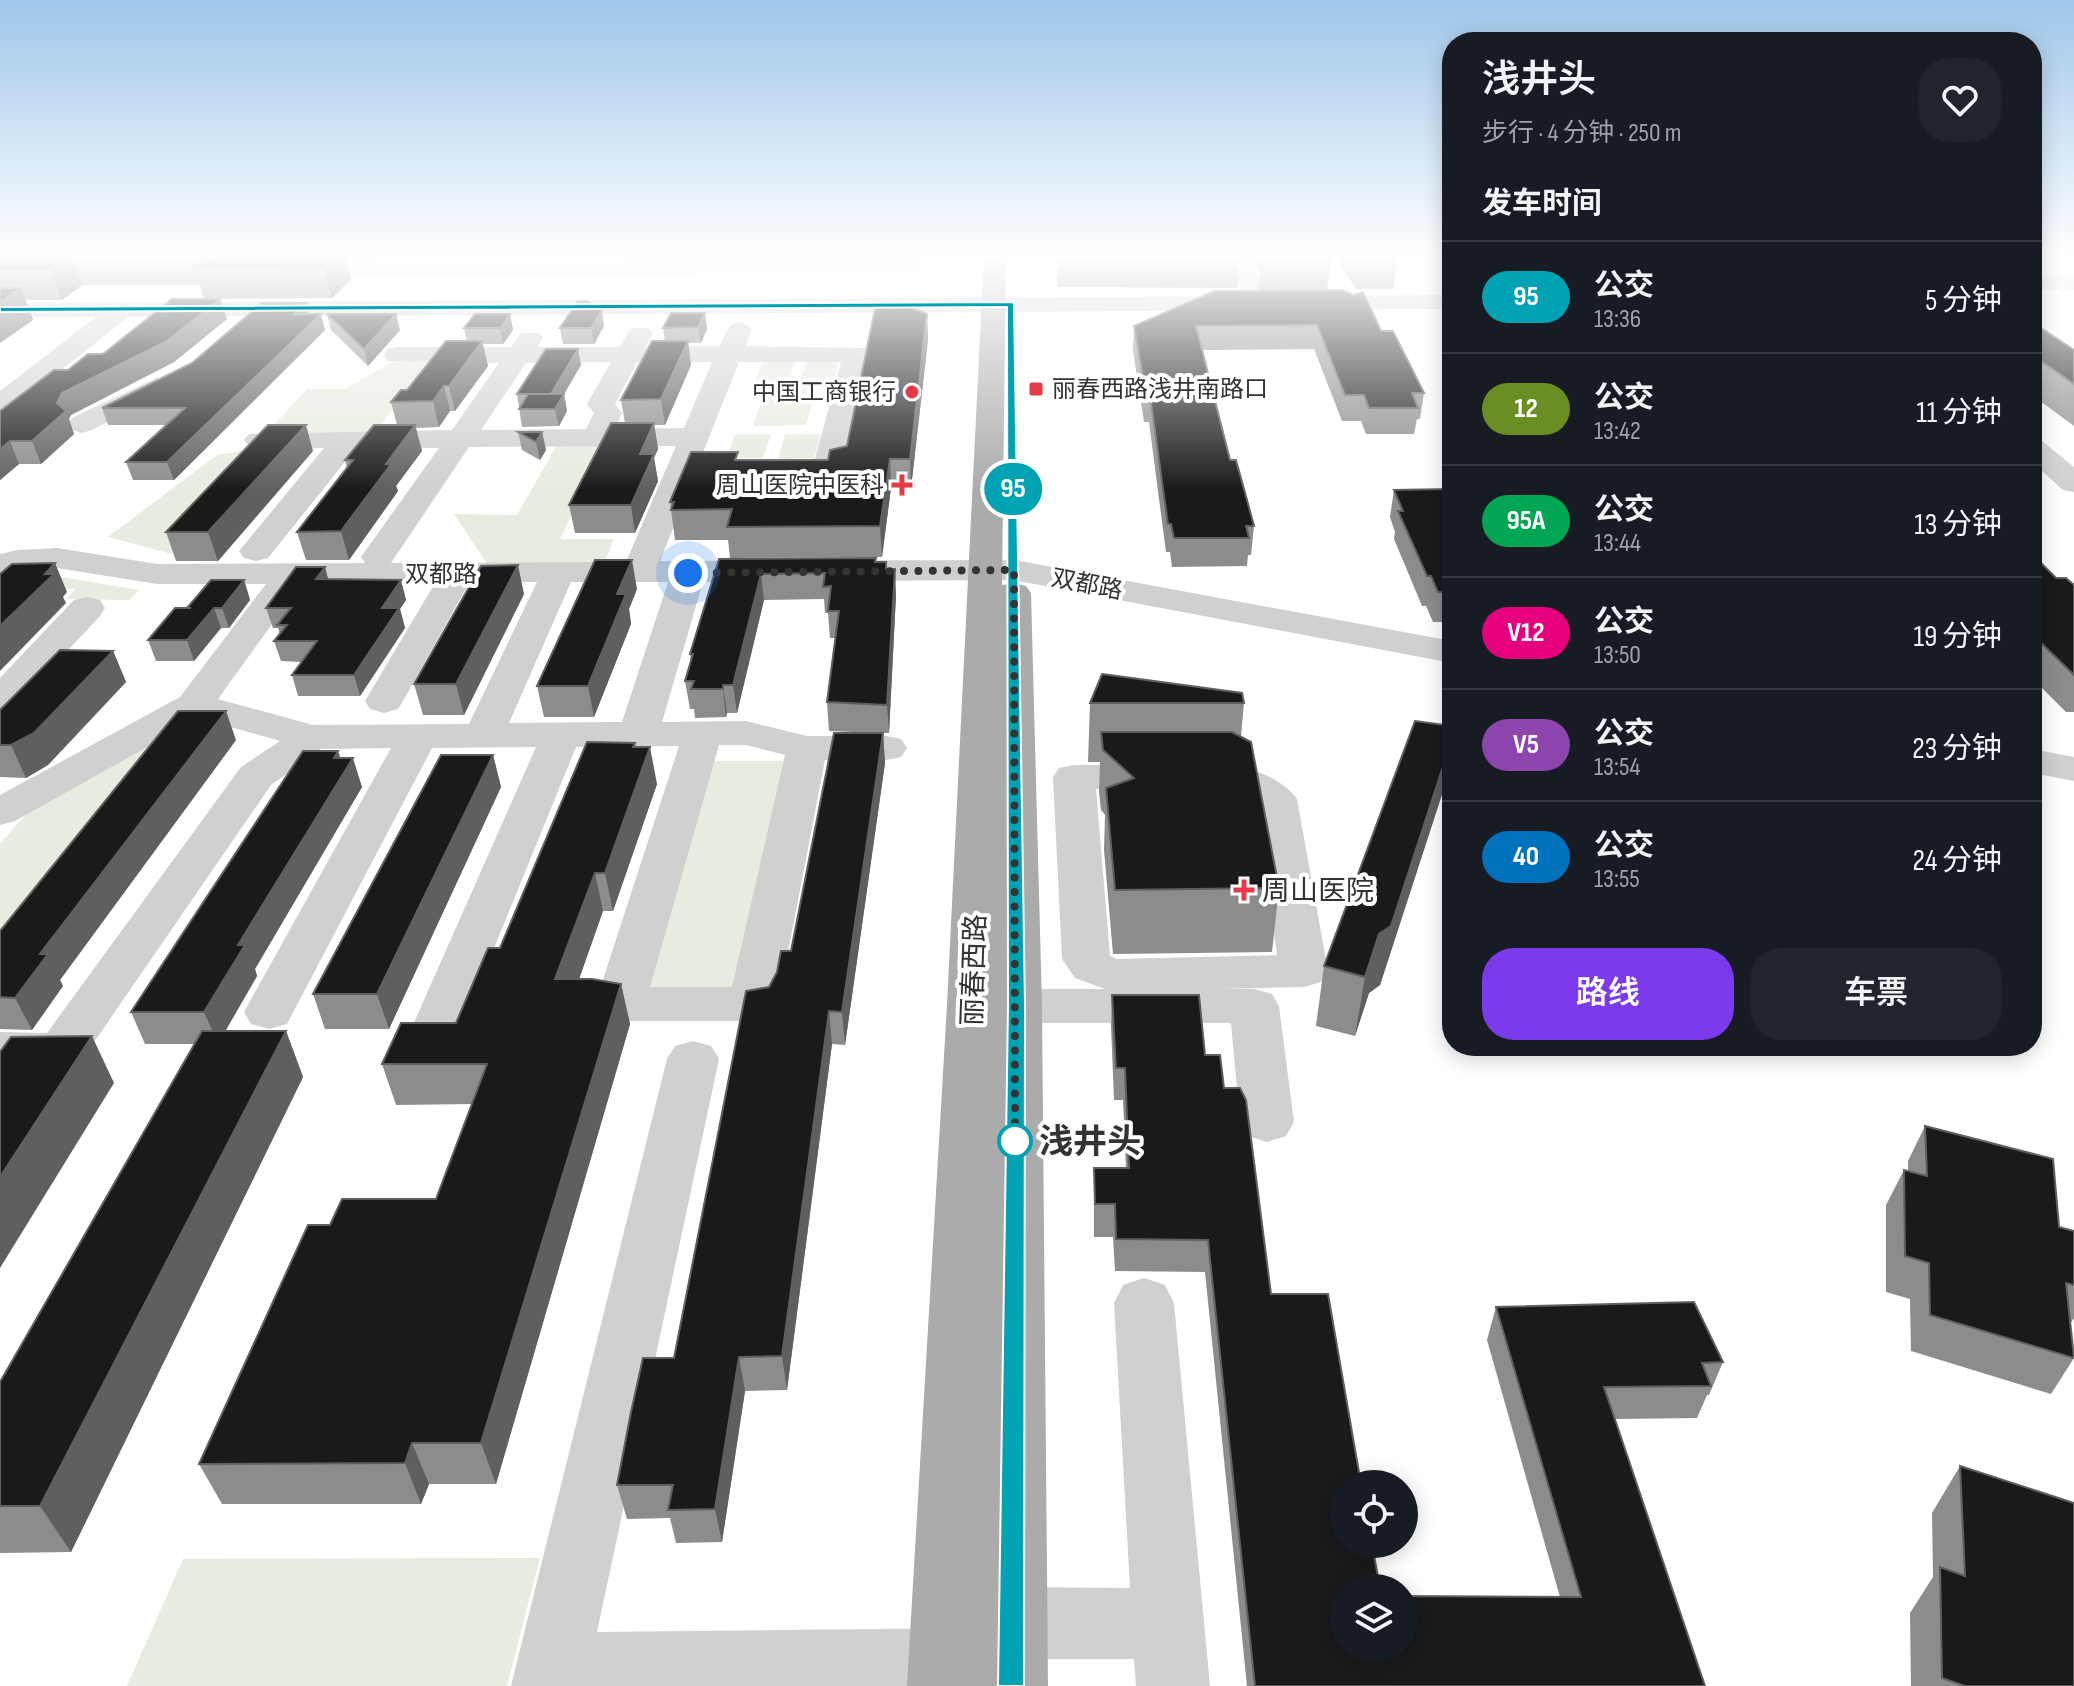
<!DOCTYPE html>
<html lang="zh">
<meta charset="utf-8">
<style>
body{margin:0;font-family:"Sofia Sans Condensed","Noto Sans SC",sans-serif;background:#20242c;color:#f1f3f6;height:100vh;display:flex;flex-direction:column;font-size:30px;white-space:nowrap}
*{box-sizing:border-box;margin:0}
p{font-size:26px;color:#9ea1a6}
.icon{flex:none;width:44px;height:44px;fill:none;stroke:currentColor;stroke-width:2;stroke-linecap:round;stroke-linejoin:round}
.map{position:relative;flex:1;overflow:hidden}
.panel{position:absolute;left:1442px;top:32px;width:600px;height:1024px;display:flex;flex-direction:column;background:#171b24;border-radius:32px;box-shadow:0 4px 20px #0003}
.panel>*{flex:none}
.badge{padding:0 16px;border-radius:26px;font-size:28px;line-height:52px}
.tools{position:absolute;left:1330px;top:1470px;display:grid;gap:16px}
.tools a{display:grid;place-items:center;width:88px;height:88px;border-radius:50%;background:#171b24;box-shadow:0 4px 20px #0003;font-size:40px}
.you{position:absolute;width:40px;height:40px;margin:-20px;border:6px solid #fff;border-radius:50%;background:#1a73e8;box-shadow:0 0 0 12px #1a73e833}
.map>.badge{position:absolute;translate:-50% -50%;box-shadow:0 0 0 4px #fff}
h2{padding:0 40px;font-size:30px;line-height:72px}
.round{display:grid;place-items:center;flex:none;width:84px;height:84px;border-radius:32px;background:#20242c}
.head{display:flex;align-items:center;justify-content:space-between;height:136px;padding:0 40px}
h1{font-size:38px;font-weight:600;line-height:60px}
.cta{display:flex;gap:16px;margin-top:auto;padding:16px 40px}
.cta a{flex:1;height:92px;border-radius:32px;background:#7c3aed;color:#fff;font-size:32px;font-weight:600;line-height:92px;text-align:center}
.cta a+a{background:#20242c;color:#f1f3f6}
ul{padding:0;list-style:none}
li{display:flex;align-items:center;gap:24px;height:112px;padding:0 40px;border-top:2px solid #363941}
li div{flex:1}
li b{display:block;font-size:30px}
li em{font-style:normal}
li .badge{min-width:88px;font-weight:700;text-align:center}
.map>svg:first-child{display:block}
.green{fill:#e6ecdf}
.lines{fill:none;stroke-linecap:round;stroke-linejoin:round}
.minor{fill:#d0d0d0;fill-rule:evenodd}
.major{fill:#ababab;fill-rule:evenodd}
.wall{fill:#8c8c8c}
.shaded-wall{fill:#5f5f5f}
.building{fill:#1a1a1a;stroke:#5f5f5f;stroke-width:2}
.line{fill:#00a3b4;stroke:#fff;stroke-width:2}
.walk{stroke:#333;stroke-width:8;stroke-dasharray:0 14.4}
.poi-dot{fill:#e63946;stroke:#fff;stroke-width:3}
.stop-dot{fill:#fff;stroke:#00a3b4;stroke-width:4}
.labels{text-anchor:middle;stroke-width:8;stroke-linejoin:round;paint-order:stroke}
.far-poi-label{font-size:24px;fill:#333;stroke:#fff;text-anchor:end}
.far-street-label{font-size:24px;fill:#333;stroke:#fff}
.poi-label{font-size:28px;fill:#333;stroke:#fff;text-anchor:start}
.street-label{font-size:28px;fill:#333;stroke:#fff}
.near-stop-label{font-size:34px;font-weight:bold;fill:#333;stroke:#fff;text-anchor:start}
</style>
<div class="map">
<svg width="2074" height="1686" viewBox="0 0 2074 1686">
<rect width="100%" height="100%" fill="#fff"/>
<g class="green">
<path d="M399,358l36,1 -63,76h-108l44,-46h37z"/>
<path d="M762,361h33l-6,20h-34z"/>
<path d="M807,361h32l-5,20h-34z"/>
<path d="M766,388h50l-10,37 -53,1z"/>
<path d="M735,434h36l-8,24h-36z"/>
<path d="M785,434h36l-7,24 -36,1z"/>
<path d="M557,445h48l-45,94h54l-12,29h-112l-36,-54 63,1z"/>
<path d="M273,446l-101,108 -64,-17 109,-82z"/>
<path d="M0,567l139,23 -10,10 -62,-1 8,-10h-59l-16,15z"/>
<path d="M159,738l-159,204v-98l27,-31z"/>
<path d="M711,761h81l-51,230h-97z"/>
<path d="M540,1558l-33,128h-380l56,-127z"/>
</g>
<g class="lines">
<g class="minor">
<path d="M903,255h22l-5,17 -629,4 -8,-2 -4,-5 4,-5 8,-2 611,-2z"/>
<path d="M1227,255h22l12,29 -4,5h-16z"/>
<path d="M2032,275l42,1v14l-42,-1z"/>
<path d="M1452,295v14l-1324,8 -118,94 -10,2v-22l96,-74h-96v-14z"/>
<path d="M739,322l9,3 4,5 -7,16 120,2 4,6 -26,114 -4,6 -11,3 -135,1 -33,83 354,-1 438,81v22l-438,-83 -311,2 -41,140 84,-1 61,15h80l14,3 6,9 -6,9 -14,3h-62l-47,244 -7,12 -18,5h-133l-18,-5 -7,-12 84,-258 -103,1 -114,280 -7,12 -18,6 -18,-6 -7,-12 124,-280 -104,1 -145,276 -18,5 -18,-5 -7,-12 147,-264 -70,1 -50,36 -192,279 -18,5 -61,-1v-36l47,1 194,-266 39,-26 -81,-23 -184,103 -15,4v-30l180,-98 86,-113h-109l-100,-16 -39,2 -18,4v-20l18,-4 39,-2 100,16 208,-1 -4,-6 78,-109h-83l-88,110 -12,3 -12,-3 -5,-7 85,-103 -65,1 -10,-3 -5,-6 5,-6 203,-4 47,-67 -111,-2 -4,-6 4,-6 9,-2h114l10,-14h18l4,5 -6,9h82l12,-19h18l4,5 -7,14 73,-1 11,-21zM611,362l-24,42 7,9 -8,16 -105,1 45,-67zM637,362h75l-28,66 -69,1 7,-16 -7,-9zM739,362h102l-26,97 -115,1zM676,446l-50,116 -235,1 78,-116zM537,582l-68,142 -156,1 -95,-26 83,-115 134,-1 -70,118 5,8 14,4 14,-4 5,-8 66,-118zM571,582h97l-46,140 -113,1zM719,745h27l39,10 -53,232h-82z"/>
<path d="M156,378l10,2 4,6 -4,6 -74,38 -10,3 -10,-3 -4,-6 4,-6z"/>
<path d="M2032,438l10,3 32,26v25l-11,-2 -31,-28z"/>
<path d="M87,597l13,3 5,8 -5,8 -86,92 -14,4v-34l74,-78z"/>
<path d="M2032,749l42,8v24l-42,-8z"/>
<path d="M1074,765h162c21,5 49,16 61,34l31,172 -7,11 -17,5 -84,2h34l18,5 7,12 15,116 -8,14 -19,6 -19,-6 -8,-14 -9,-99h-214l-18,-5 -7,-12 7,-12 18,-5h88l-30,-11 -13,-19 -9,-182 6,-9zM1096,789h132l28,16 21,150 -160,4 -7,-3z"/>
<path d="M693,1041l18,5 8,13 -122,573 372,-4 9,4 -4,-9 10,-25 26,-11 120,1 -16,-285 9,-18 21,-7 21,7 9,18 36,383h-74l-2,-27h-124l-8,-4 4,10 -9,21h-486l156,-627 8,-13z"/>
</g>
<path class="major" d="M984,255h22l-4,330 12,-2 12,3 5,7 11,413 6,680h-141l40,-681z"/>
</g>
<g class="wall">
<path d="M0,255h376l-5,4h-25l5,20 -19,19 -128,1 -4,-14h-118l-20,15h-37l8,20 -33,23z"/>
<path d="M1050,255h190l-3,33 -180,-1v-32z"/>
<path d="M1250,255h81l-4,35 54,41 43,62 -4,26h-3l-3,15h-48l-5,-13h-19l-28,-72 -112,1 28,110 24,66 -3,29h-3l-1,11 -75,1 -2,-15h-4l-17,-130h-5l-11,-72 1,-24 124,-36 2,-16z"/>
<path d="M1334,255h64l-5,34h-37z"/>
<path d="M1404,255h48v2h-46z"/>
<path d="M2032,255h8l-8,18z"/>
<path d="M705,313l2,16 -6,14h-13l3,22 -26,60h-11l4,24 -4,9 4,23 -23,52h-60l-6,-28 56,-82 -4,-23 44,-59 -2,-13z"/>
<path d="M309,314l16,16 -151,150h-41l-7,-18 40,-37h-58l-6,-17z"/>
<path d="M327,314l73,16 -32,36 -37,-36z"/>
<path d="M510,314l3,16 -10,14h-20l5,22 -33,45h-5l-11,16 -23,1 6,23 -26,35 2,5 -49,69h-43l-9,-28 50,-64 -2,-8 52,-35 -6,-23 76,-61 -3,-13z"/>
<path d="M927,314l1,26 -17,148h-20l-9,69 -152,1 -2,-18h-53l-5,-38 158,-42 19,-14z"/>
<path d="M227,319l-53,43 -103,53 -2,4 5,15 -33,30h-22l-19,16v-69l68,-41 35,-16z"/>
<path d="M2032,322l42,28v76l-42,-31z"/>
<path d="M604,326l-10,18h-31l-3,-16z"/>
<path d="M578,349l3,16 -17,29 3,17 -8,15 -37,1 -5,-33z"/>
<path d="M518,432h24l4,18 -6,10 -18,-10z"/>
<path d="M313,451l-95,110h-42l-10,-29z"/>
<path d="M1452,489v133h-19l-7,-16h-4l-28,-67 1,-7 -5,-15 4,-27z"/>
<path d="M2032,554l24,24 18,7v127h-8l-34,-34z"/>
<path d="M719,559l157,3 10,7 10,26 -7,138h-6l2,30 -40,282 -13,-1 -45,346 -42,1 -23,151 -46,1 -6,-25 -43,1 -10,-34 57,-127 95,-371 22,-36 86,-218 -48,-2 -2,-29 9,-64h-6l-2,-25h-3l-1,-14 -60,1 -27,113h-10l-1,4 -31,1 -1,-9h-4l-5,-28 6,-20 -1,-7z"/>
<path d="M325,567l3,12 73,1 5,20 -6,9 5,19 -45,68h-62l-6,-21 10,-13 -21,-1 -7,-20 6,-7 -2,-6h-5l-7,-20z"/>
<path d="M244,580l6,20 -21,28h-8l-27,33h-38l-8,-21 39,-32z"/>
<path d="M637,589l-8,20 2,15 -37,93h-50l-7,-31z"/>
<path d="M524,594l-60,121h-41l-9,-31z"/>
<path d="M113,651l13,31 -78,83 -22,13 -26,-1v-67z"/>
<path d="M1090,703h154l-3,33 38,152 -7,64 -159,2 -9,-104 1,-35 -4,-5 -2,-18 1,-30h-12z"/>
<path d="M236,740l-176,240 3,6 -31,44 -32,-1v-98z"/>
<path d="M635,747l22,37 -44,127h-10l-24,68 42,5 9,40 -134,460h-67l-8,20h-199l-23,-40 131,-239 106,-26 36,-95 -76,1 -14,-41 74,-41 44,-75z"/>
<path d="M493,755l8,32 -112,242h-64l-12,-35z"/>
<path d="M341,758l21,29 -107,182 2,7 -32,55h61l17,46 -232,475 -71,1v-171l195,-338h-50l-14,-32z"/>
<path d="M1446,782l-66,203 -11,8 -14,43 -39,-10 8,-60z"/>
<path d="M1112,995l93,60 19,33 47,206 73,354 216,-51 -73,-257 9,-33 227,55 -14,33h-2l-10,23 -82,1 90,267h-458l-42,-414 -90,-1 -2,-34h-19v-69h32l-3,-68h-9l-3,-74z"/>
<path d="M1925,1126l134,101 15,4v87l-4,6 4,34 -23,36 -140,-43 -1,-52 -24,-7v-87l18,-35 4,1v-10z"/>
<path d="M1960,1466l114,220h-163l-1,-73 23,-36 -1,-64z"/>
</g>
<g class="shaded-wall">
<path d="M71,255l11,30 -20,15 -12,-31z"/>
<path d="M337,255h8l6,24 -19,19 -8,-31z"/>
<path d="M2037,255h3l-8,18v-6z"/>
<path d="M21,288l12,32 -33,23v-41z"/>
<path d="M220,299l7,20 -53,43 -103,53 -2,4 5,15 -33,30 -9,-23 25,-38 5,-10z"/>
<path d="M306,303l4,16 -16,-5z"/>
<path d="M602,310l2,16 -10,18 -3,-16z"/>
<path d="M705,313l2,16 -6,14 -3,-16z"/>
<path d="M321,314l4,16 -151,150 -7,-18z"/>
<path d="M396,314l4,16 -32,36 -4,-17z"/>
<path d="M510,314l3,16 -10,14 -3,-16z"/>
<path d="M927,314l1,26 -17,148 -1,-29z"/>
<path d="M482,341l6,25 -33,45 -6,-25z"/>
<path d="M688,341l3,24 -26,60 -4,-26z"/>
<path d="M578,349l3,16 -17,29 3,17 -8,15 -8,-32z"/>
<path d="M444,386l6,25 -11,16 -6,-26z"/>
<path d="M654,423l4,26 -4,9 4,23 -23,52 -4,-28 9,-51z"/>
<path d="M306,425l7,26 -95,110 -10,-29z"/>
<path d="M415,425l7,26 -26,35 2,5 -49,69 -8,-29 45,-67z"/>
<path d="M542,432l4,18 -6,10 -4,-18z"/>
<path d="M10,441l9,23 -19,16v-31z"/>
<path d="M890,459l1,29 -9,69 -2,-31z"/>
<path d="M632,560l5,29 -8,20 2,15 -37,93 -6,-31 29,-92z"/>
<path d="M55,563l12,29 -4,5 3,6 -66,68v-45l45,-52z"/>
<path d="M518,565l6,29 -60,121 -8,-31z"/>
<path d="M325,567l5,20 -14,-8z"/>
<path d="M895,569l1,26 -7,138 -2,-28z"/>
<path d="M761,574l3,26 -27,113 -4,-28z"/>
<path d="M244,580l6,20 -21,28 -7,-20z"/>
<path d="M401,580l5,20 -6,9 5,19 -45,68 -6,-21 28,-67z"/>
<path d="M214,608l7,20 -27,33 -7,-21z"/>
<path d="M113,651l13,31 -78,83 -22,13 -15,-33z"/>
<path d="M723,685l4,28 -1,4 -3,-28z"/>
<path d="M226,711l10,29 -176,240 3,6 -31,44 -17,-32 25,-44z"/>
<path d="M883,733l2,30 -40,282 -3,-33z"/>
<path d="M1452,739v10l-6,33 -66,203 -11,8 -14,43 10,-59 14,-43z"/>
<path d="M635,743l5,32 10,-28 7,37 -44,127 -8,-38z"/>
<path d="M338,751l7,20 8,-13 9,29 -107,182 2,7 -39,68 -14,-32z"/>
<path d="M493,755l8,32 -112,242 -12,-35z"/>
<path d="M595,873l8,38 -38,108 -10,-40z"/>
<path d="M621,984l9,40 -134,460 -15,-41z"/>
<path d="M829,1011l3,33 -45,346 -5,-34z"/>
<path d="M286,1031l17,46 -232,475 -31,-46z"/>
<path d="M92,1036l22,47 -114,185v-91z"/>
<path d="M739,1357l6,34 -23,151 -7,-33z"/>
<path d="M412,1443l17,41 -8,20 -16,-41z"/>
</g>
<g class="building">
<path d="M0,255h160h-89l-21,14 -50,1z"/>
<path d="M212,255h125l-13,12 -130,1z"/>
<path d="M0,288h21l-21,14z"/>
<path d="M1342,290l11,5 10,-3 18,39h12l31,62h-12l6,15h-49l-5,-13h-19l-28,-70 -121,1 34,134h6l18,66h-8l3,12h-75l-3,-14h-3l-18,-128h-4l-12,-70 80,-35z"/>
<path d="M172,299h48l-53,42 -105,52 -5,10 9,8 -34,30h-22l-10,8v-38l54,-41h14l20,-16h15z"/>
<path d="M587,301l15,9 -11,18h-31l17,-26z"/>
<path d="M262,303h44l-12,11h27l-154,148h-41l59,-54h-83l90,-45z"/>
<path d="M876,304l32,2 19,8 -17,145h-20l-10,67 -153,1 5,-18 -61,1 3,-8h-4l21,-50h47l-3,8h93l2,-10 17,-4z"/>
<path d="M671,313h34l-7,14 -35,1z"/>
<path d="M327,314h69l-32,35z"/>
<path d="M475,314h35l-10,14h-36z"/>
<path d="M2032,322l42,28v34l-42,-29z"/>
<path d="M446,341h36l-33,45h-5l-11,15 -42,1 10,-12h6z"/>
<path d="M652,341h36l-27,58 -40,1z"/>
<path d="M546,349h32l-27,45h-34z"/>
<path d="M528,394h36l-9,15h-36z"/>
<path d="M611,423h43l-14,31h14l-23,51h-62z"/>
<path d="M268,425h38l-98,107h-42z"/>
<path d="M374,425h41l-29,39h5l-50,67 -44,1 56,-72h-8z"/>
<path d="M518,432h24l-6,10z"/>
<path d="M1452,489v103h-14l-7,-16h-4l-29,-65h5l-9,-21z"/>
<path d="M2032,554l24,24h10l8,7v90l-42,-41z"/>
<path d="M876,558l-1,4h11v7h9l-8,136 -60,-3 12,-91h-11l3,-25 -8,1 2,-14 -64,1 -28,111h-10v4h-32l3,-8h-9l8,-27h-3l29,-95z"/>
<path d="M595,560h37l-15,34h9l-38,92h-51z"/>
<path d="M55,563l-10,11h9l-54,52v-52l12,-10z"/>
<path d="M518,565l-62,119h-42l67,-118z"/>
<path d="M296,567h29l-9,12 85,1 -19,28h17l-45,67h-62l25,-34h-43l13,-16h-10l14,-17h-25z"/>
<path d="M211,580h33l-22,28h-8l-27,32h-39l27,-32h16h-4z"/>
<path d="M60,650l53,1 -79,82 -23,12h-11v-35z"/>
<path d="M1102,674l140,19 2,10h-154z"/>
<path d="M178,711h48l-186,243h8l-33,44 -15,-1v-66z"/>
<path d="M1415,721l37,5v13l-61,187 -12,8 -14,43 -41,-11z"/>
<path d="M1101,732h131l19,10 28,146 -164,2 -9,-102 28,-10 -31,-28z"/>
<path d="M834,733h49l-41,279 -13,-1 -47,345 -43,1 -24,152 -47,1 5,-25h-56l14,-73 12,-54h31l72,-367 23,-4 8,-15 4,-21h10z"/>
<path d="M587,742l48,1 -2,4h17l-45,126h-10l-40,106h37l29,5 -140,459h-69l-7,20 -206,1 109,-239h22l12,-26h94l51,-135h-105l19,-41h55l32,-75h12z"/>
<path d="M303,751h35l-4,7h19l-115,187h7l-41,67h-73z"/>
<path d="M441,755h52l-116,239h-64z"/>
<path d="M1112,995h87l6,60h15l4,33h16l6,12 25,194h57l33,190h-17v60h28l8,44h-36v60h60v-52l177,1 -85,-290 198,-5 29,60 -21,1 9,23 -107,1 101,299h-450l-47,-446 -92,-1 -1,-35h-20l-1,-36h35l-4,-100h-9z"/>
<path d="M202,1031h84l-246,475h-40v-124z"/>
<path d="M92,1036l-92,141v-125l11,-15z"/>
<path d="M1925,1126l128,33 6,68 15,4v54l-8,-2 8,75 -144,-43 -1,-52 -24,-7 -1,-86 23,6z"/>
<path d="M1960,1466l114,37v183h-109l-23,-8 -2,-111 25,9z"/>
</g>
<linearGradient id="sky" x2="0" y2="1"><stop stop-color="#9ec6ea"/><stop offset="0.52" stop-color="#fff"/><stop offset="1" stop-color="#fff" stop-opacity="0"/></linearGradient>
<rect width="2074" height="491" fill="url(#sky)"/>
<path class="line" d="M1014,302l11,704 -1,680h-26l10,-680 -1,-699 -1007,5v-5z"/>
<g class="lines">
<path class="walk" d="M688,573l326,-3 1,571"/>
</g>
<g class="poi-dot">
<rect x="1028" y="381" width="16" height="16" rx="4"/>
<circle cx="912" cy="392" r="8"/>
<path d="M898 473h8v8h8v8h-8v8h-8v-8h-8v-8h8z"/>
<path d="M1240 878h8v8h8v8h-8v8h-8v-8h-8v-8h8z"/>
</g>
<circle class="stop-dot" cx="1015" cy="1141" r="16"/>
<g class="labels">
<g class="far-poi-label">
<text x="1052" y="397" text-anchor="start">丽春西路浅井南路口</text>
<text x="896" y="400">中国工商银行</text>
<text x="884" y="493">周山医院中医科</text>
</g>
<g class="far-street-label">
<text x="441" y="582">双都路</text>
<text transform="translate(1087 584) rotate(11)" y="8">双都路</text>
</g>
<g class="poi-label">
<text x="1262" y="900">周山医院</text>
</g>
<g class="street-label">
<text transform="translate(973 970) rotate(-88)" y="10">丽春西路</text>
</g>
<g class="near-stop-label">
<text x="1039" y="1153">浅井头</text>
</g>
</g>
</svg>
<div class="tools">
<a><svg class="icon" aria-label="locate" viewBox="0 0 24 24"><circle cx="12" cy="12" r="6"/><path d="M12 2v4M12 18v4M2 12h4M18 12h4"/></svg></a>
<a><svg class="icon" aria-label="layers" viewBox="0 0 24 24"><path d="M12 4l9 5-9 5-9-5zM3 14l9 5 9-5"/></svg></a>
</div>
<div class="you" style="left:688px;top:573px"></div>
<b class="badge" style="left:1013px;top:489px;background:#00a3b4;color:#fff">95</b>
<section class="panel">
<div class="head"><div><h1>浅井头</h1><p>步行 · 4 分钟 · 250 m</p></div><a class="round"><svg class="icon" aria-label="heart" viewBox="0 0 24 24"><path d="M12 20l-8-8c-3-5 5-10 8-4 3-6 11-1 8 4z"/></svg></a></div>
<h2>发车时间</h2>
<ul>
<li><span class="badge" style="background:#00a3b4;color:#fff">95</span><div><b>公交</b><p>13:36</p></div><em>5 分钟</em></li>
<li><span class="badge" style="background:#6b8e23;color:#fff">12</span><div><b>公交</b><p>13:42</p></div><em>11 分钟</em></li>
<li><span class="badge" style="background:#00a651;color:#fff">95A</span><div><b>公交</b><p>13:44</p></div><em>13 分钟</em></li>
<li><span class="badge" style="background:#e6007e;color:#fff">V12</span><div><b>公交</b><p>13:50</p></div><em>19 分钟</em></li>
<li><span class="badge" style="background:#8e44ad;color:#fff">V5</span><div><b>公交</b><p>13:54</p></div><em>23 分钟</em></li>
<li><span class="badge" style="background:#0072bc;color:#fff">40</span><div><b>公交</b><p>13:55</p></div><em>24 分钟</em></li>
</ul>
<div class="cta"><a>路线</a><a>车票</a></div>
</section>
</div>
